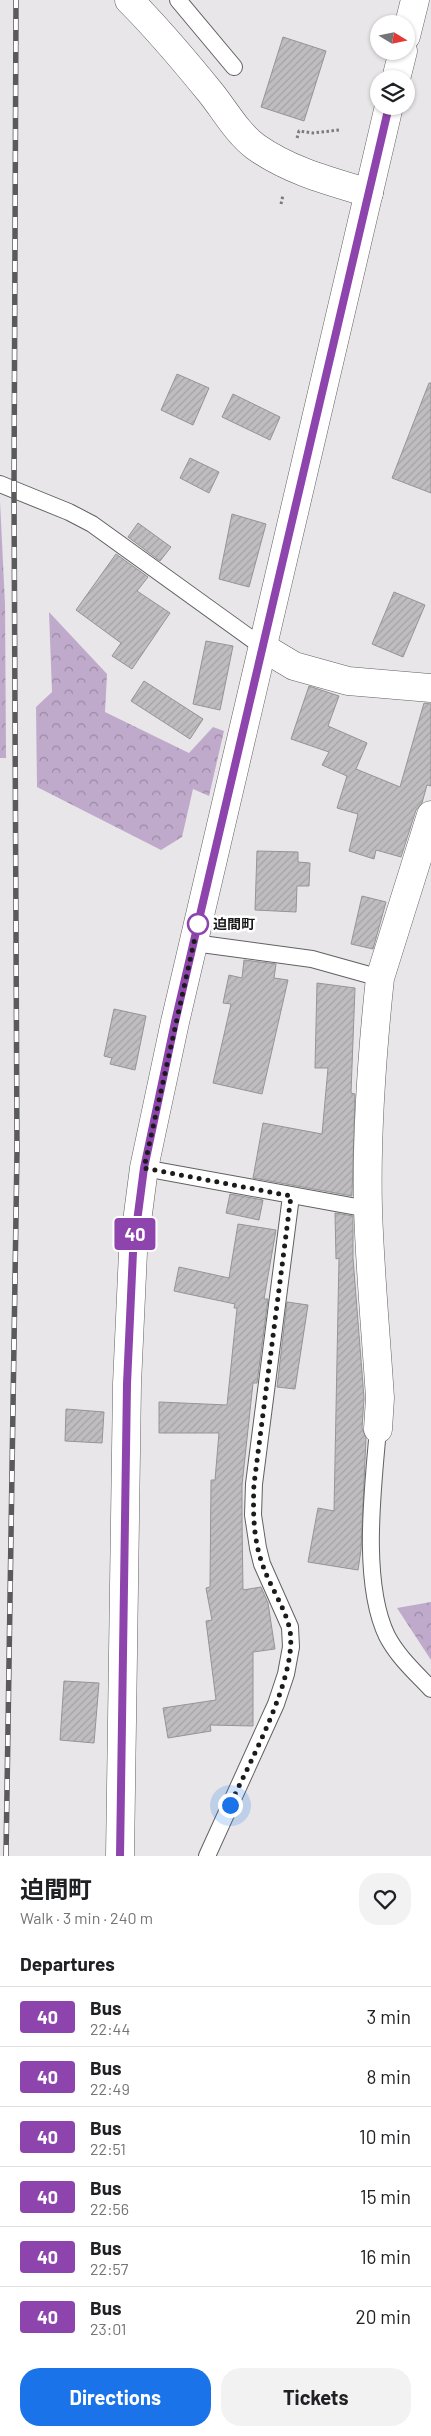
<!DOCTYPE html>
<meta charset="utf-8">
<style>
body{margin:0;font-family:Barlow,"Noto Sans JP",sans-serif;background:#f2f2f2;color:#202124;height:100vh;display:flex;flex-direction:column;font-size:19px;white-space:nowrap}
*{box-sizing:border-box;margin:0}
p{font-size:16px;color:#757577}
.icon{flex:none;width:28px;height:28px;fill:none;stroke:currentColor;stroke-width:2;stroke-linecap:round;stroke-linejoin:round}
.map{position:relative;height:1856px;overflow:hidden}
.details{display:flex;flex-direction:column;background:#fff;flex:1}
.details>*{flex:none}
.badge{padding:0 10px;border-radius:4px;font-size:18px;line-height:32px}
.needle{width:32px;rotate:100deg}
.fabs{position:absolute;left:370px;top:15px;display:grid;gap:10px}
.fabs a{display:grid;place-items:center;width:45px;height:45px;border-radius:50%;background:#fff;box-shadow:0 1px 4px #0004;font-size:25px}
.you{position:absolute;width:25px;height:25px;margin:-12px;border:4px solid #fff;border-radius:50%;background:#1a73e8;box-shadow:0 0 0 8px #1a73e833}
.map>.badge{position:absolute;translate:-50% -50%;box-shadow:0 0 0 2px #fff}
h2{padding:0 20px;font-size:19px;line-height:45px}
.round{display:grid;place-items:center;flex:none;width:52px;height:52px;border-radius:20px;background:#f2f2f2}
.head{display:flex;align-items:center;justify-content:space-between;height:85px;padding:0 20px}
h1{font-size:24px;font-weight:700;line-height:38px}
.primary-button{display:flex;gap:10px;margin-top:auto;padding:10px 20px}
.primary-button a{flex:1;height:58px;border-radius:20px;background:#1a73e8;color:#fff;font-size:20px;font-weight:700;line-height:58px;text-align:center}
.primary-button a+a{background:#f2f2f2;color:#202124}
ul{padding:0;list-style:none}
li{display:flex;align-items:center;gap:15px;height:60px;padding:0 20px;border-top:1px solid #e0e0e0}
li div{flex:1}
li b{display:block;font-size:19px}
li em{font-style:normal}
li .badge{min-width:55px;font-weight:700;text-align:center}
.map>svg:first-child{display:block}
.forest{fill:url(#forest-crowns)}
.building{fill:url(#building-hatch);stroke:#969497}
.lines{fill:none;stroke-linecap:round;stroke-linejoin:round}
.lane-casing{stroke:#616062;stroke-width:18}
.street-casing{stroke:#616062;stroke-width:29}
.secondary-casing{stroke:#616062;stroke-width:29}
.primary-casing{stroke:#616062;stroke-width:29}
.path{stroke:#7b7a7c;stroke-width:3;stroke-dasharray:2.5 2.5;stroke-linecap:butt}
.lane{stroke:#fff;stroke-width:16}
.street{stroke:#fff;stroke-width:28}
.secondary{stroke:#fff;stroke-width:28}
.primary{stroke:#fff;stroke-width:28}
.rail-casing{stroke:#5a595b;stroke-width:5.5}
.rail{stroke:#fff;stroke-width:4;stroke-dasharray:11;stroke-linecap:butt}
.line-casing{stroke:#fff;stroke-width:11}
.line{stroke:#8e44ad;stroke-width:8}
.walk{stroke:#1b1b1c;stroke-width:5;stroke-dasharray:0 9}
.stop-dot{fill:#fff;stroke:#8e44ad;stroke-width:2.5}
.labels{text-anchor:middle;stroke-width:5;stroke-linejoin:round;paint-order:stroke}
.stop-label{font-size:14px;font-weight:bold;fill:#1b1b1c;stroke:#fff;text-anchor:start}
</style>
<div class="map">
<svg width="431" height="1856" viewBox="0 0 431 1856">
<defs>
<pattern id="forest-crowns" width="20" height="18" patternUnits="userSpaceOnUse" patternTransform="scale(1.25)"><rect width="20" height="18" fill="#bfaacb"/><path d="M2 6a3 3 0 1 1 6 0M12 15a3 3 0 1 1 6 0" fill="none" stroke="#9a8aa4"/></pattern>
<pattern id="building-hatch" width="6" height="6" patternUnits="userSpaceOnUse" patternTransform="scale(1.25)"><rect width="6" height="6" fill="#bfbdc0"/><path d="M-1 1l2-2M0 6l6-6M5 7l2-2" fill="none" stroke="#a4a2a4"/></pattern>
</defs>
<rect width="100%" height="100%" fill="#e8e6e9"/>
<g class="forest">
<path d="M0,501l5,103 1,154h-6z"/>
<path d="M49,612l58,62 -2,38 84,41 24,-26 11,4 -15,65 -16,-7 -11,48 -21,13 -124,-63 -1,-80 16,-15z"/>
<path d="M431,1602v58l-34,-52z"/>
</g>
<g class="building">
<path d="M283,37l43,14 -22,70 -43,-14z"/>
<path d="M177,374l32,14 -16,37 -32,-15z"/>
<path d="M429,383h2v110l-39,-15z"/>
<path d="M233,394l47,23 -10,23 -48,-23z"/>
<path d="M190,458l29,14 -10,21 -29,-15z"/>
<path d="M232,514l34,10 -17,63 -30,-8z"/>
<path d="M138,523l33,24 -11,14 -32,-24z"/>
<path d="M116,554l32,23 -11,14 33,22 -38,56 -20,-13 9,-13 -45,-33z"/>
<path d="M394,592l31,13 -22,52 -31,-13z"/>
<path d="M206,641l27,5 -13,64 -27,-6z"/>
<path d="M144,681l59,38 -13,20 -59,-38z"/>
<path d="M309,686l30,10 -11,30 39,17 -11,26 44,18 24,-84 7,1v82l-4,-1 -5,18 -6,7 -15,47 -25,-7 -2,9 -25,-8 9,-37 -21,-6 10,-32 -25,-11 7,-13 -38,-13z"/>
<path d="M257,851l41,1v10l12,1 -1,23h-12l-1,26 -41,-2z"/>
<path d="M362,896l24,6 -13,47 -22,-5z"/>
<path d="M244,960l32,4 -2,14 14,2 -26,114 -49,-11 18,-79 -8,-1 6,-28 13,3z"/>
<path d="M317,983l38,5 -4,105 4,1 -3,102 -99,-18 10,-55 59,11 6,-66h-13z"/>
<path d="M114,1009l32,7 -11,54 -25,-6 2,-6 -8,-2z"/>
<path d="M230,1194l33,6 -4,20 -33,-7z"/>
<path d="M335,1213l18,3v42l11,140 -2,30 4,10 -1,22 -4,90 -3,20 -50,-8 10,-54 16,3 5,-253 -3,1z"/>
<path d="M238,1224l38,6 -12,69h4l-11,84h-4l-11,102v34l1,71 18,-3 7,16 7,46 -22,3v74l-43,-1 1,6 -43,7 -5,-30 53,-8 -10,-79 6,-1 -6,-32 4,-1 1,-107h4l4,-47h-60v-31l68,3 10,-97h-3l1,-4 -61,-13 5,-24 50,11z"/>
<path d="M287,1302l21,3 -13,84 -18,-2z"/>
<path d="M66,1409l38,3 -2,31 -37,-2z"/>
<path d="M64,1681l35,2 -5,60 -34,-3z"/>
</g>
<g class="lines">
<defs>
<g id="lane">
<path d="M178,0l56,67"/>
<path d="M0,484l69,28 23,12 172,124"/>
<path d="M194,943l118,16 68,19"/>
<path d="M144,1168l224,41"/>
<path d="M378,1429c-5,59 -17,153 9,207 11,21 28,36 44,53"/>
<path d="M207,1856l69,-152 10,-30 5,-27 -1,-20 -28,-63 -4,-16 -5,-33 1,-31 37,-288"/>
</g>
<g id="street">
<path d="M264,648l30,18 54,15 83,7"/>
<path d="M378,1429l2,-31c-4,-63 -10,-126 -12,-189 -2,-76 4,-155 12,-231l51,-163"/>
</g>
<path id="secondary" d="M129,0c29,29 55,60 81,92 14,17 27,41 46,55 34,24 73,34 113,46"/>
<g id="primary">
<path d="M406,36l9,-36"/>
<path d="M396,79l7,-28"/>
<path d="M120,1856l7,-472 6,-132 11,-84 31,-146 214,-916"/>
</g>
</defs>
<use href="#lane" class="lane-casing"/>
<use href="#street" class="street-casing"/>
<use href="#secondary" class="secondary-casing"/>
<use href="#primary" class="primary-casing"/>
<g class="path">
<path d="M297,138l2,-7 14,2 26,-3"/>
<path d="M281,204l2,-9"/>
</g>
<use href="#lane" class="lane"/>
<use href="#street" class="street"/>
<use href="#secondary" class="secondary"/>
<use href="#primary" class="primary"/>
<defs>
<path id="rail" d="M6,1856l11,-705 -3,-660 2,-491"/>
</defs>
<use href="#rail" class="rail-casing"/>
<use href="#rail" class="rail"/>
</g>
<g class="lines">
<defs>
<path id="line" d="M120,1856l7,-472 6,-132 11,-84 31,-146 214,-916"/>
</defs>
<use href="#line" class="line-casing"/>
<use href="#line" class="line"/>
<path class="walk" d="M198,924l-54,244 147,28 -37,288c-1,27 -1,54 8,79 7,22 21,41 27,63 12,45 -40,137 -59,179"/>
</g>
<circle class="stop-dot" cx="198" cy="924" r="10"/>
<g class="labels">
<g class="stop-label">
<text x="213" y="929">迫間町</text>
</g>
</g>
</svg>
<div class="fabs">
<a><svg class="needle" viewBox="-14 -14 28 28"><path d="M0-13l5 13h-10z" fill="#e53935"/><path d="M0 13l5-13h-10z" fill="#757577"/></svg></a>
<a><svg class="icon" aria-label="layers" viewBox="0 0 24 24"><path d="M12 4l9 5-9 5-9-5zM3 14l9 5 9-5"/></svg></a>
</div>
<div class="you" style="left:230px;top:1805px"></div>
<b class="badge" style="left:135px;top:1234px;background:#8e44ad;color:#fff">40</b>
</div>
<section class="details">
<div class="head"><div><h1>迫間町</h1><p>Walk · 3 min · 240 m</p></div><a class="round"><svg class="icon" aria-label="heart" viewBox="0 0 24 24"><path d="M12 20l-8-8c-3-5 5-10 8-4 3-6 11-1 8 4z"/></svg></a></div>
<h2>Departures</h2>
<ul>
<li><span class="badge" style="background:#8e44ad;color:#fff">40</span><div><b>Bus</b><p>22:44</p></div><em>3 min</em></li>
<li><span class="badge" style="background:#8e44ad;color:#fff">40</span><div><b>Bus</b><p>22:49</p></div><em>8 min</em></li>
<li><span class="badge" style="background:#8e44ad;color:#fff">40</span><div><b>Bus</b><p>22:51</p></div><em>10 min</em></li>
<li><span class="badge" style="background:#8e44ad;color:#fff">40</span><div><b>Bus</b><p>22:56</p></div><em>15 min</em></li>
<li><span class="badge" style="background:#8e44ad;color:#fff">40</span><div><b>Bus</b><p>22:57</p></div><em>16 min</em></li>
<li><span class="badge" style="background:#8e44ad;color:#fff">40</span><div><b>Bus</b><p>23:01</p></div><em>20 min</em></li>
</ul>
<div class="primary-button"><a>Directions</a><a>Tickets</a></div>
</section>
